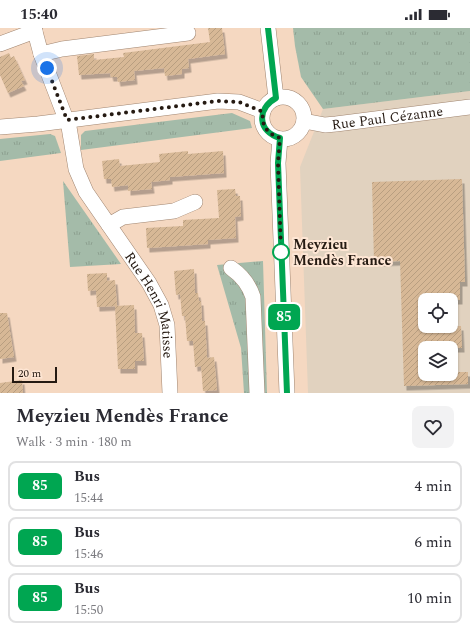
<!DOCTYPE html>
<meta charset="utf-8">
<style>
body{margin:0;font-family:Spectral,serif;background:#f2f2f3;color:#2b2b33;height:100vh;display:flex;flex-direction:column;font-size:15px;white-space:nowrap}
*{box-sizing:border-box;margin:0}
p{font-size:13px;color:#7c7c81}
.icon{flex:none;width:22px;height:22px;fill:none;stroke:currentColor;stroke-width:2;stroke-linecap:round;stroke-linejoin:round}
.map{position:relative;height:365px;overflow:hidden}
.panel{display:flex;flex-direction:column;background:#fff;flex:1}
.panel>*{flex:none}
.badge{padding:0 8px;border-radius:6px;font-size:14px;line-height:26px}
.fabs{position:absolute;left:418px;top:265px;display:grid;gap:8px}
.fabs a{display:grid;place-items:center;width:40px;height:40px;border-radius:8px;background:#fff;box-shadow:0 1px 3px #0004;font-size:20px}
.scale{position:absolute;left:12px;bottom:10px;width:45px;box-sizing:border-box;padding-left:4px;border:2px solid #251a12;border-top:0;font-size:11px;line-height:14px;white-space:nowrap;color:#251a12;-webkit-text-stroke:3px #fee6d4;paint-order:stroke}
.you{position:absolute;width:20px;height:20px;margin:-10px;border:3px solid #fff;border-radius:50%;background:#1a73e8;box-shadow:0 0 0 6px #1a73e833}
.map>.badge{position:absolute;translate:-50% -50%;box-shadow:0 0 0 2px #fff}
.round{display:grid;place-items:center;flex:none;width:42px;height:42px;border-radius:8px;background:#f2f2f3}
.head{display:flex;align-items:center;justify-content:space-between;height:68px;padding:0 16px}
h1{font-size:19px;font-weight:700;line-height:30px}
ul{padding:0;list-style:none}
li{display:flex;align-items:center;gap:12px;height:50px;margin:0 8px 6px;padding:0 8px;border:2px solid #e1e1e2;border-radius:8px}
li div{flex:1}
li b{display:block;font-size:15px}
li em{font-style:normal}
li .badge{min-width:44px;font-weight:700;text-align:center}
.status{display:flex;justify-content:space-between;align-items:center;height:28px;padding:0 20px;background:#fff;direction:ltr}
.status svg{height:11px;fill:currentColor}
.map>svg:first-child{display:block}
.commercial{fill:#e1d2bf;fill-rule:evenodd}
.grass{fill:url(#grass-tufts)}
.building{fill:url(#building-hatch);filter:url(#shadow)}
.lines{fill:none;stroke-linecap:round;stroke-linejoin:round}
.minor-casing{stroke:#a08570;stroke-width:16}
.minor{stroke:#fff;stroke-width:15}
.line-casing{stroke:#fff;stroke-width:9}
.line{stroke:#00a651;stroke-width:6}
.walk{stroke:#251a12;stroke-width:4;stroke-dasharray:0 7.2}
.stop-dot{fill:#fff;stroke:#00a651;stroke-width:2}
.labels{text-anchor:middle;stroke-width:4;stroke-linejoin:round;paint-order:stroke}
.street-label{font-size:14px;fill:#251a12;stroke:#fee6d4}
.stop-label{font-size:14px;font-weight:bold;fill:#251a12;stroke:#fee6d4;text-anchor:start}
</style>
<div class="status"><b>15:40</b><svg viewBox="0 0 49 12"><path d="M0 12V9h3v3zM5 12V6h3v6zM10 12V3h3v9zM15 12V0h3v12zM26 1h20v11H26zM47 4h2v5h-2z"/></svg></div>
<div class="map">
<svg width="470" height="365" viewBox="0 0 470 365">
<defs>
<pattern id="grass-tufts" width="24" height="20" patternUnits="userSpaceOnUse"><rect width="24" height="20" fill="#a4bba9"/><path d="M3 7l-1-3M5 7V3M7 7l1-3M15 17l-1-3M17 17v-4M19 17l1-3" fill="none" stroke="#8da090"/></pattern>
<pattern id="building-hatch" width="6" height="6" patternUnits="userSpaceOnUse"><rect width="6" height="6" fill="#d7b896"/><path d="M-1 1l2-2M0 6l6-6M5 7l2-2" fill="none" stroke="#b89e80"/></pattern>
<filter id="shadow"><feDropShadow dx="2.5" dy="4.5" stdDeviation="0" flood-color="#0004"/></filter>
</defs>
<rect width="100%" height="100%" fill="#f5d8c1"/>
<path class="commercial" d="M470,63v302h-162l-8,-226 23,-58zM425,272h26v26h-26zM425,320h26v26h-26z"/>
<g class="grass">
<path d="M293,0h177v63l-147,18 -22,-32 -6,-31z"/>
<path d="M232,85l18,8 2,7 -171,22v-15l4,-4z"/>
<path d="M50,106l5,2 6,17 -61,8v-22z"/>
<path d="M63,153l58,83 -51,3z"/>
<path d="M263,233l4,132h-23l-3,-45 -24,-83z"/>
</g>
<g class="building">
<path d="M208,0h14l3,26 -37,5 1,9 -7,1v5l-17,2 -1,-8 -30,3 1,9 -17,2 -1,-5h-6l-1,-4 -31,2 -2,-19 17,-2v6l30,-3 -1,-4 87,-11z"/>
<path d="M9,25l2,5 3,-2 11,24 -4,1 3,5 -16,7 -8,-18v-18z"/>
<path d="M188,123v3l35,-3 1,22 -54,4v3l-19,2 1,7 -24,2v-6l-16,2 -1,-8h-7l-2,-18 17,-2 1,7 40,-4 -1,-8z"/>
<path d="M462,151l3,103h-5v18h-35v26h36l1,22h-37v26h26v-2h17v12l-64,2 -4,-125 -26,1 -2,-80z"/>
<path d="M235,161l1,7h4l1,20 -6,1 1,21 -28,2v4l-61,4 -1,-20 37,-2v-6l36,-2 -2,-28z"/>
<path d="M194,241l1,24h3l1,8h2l1,20h3l2,37 7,-1 3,33 -14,1 -2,-25 -6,1 -2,-26h-6l-2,-25h-3l-2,-22 -4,1 -2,-24z"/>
<path d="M107,245v8l8,-1 2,26 -20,1 -1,-17 -8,1 -1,-17z"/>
<path d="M134,277l1,28h7l2,28h-9v8h-17l-3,-63z"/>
<path d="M0,285h7l7,44 -14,2z"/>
<path d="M22,352l1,13h-23v-10z"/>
</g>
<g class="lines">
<defs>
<g id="minor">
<path id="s1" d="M34,0l7,26 28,73 7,42 10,23 63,91 12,22 6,20 3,68"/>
<path d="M268,0l8,70"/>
<path d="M0,16l35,-13"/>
<path d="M41,26l21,-5 126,-16"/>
<circle cx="283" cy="90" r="21"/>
<path id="s2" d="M304,93l21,4 11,-1 134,-17"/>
<path d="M0,99l38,-3 180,-23 21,1 24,9"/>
<path d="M280,111l-2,24 9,230"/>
<path d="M109,197l14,-8 51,-6 21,-9"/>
<path d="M231,240c10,7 18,16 22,29l4,96"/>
</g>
</defs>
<use href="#minor" class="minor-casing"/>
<use href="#minor" class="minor"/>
</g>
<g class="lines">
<defs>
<path id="line" d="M268,0l8,70c-20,11 -18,34 4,40l-2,25 9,230"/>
</defs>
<use href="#line" class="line-casing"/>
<use href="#line" class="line"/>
<path class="walk" d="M47,40l20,52 151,-19 21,1 24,10c-2,13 4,22 17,26l-2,25 3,89"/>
</g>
<circle class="stop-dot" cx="281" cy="224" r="8"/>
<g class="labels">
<g class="street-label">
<text dy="5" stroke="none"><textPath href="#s2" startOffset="84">Rue Paul Cézanne</textPath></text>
<text dy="5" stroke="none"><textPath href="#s1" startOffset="305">Rue Henri Matisse</textPath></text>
</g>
<g class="stop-label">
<text x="293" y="221">Meyzieu<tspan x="293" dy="16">Mendès France</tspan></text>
</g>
</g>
</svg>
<div class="fabs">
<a><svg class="icon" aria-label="locate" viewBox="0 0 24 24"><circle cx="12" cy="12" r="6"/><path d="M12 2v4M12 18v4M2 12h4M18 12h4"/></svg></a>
<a><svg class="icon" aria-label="layers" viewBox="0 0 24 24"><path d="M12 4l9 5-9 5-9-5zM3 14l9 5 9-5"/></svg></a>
</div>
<div class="scale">20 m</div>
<div class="you" style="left:47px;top:40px"></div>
<b class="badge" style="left:284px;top:289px;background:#00a651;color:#fff">85</b>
</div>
<section class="panel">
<div class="head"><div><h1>Meyzieu Mendès France</h1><p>Walk · 3 min · 180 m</p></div><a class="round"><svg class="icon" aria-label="heart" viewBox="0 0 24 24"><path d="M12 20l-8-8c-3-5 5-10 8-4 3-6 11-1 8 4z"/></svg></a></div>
<ul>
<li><span class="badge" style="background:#00a651;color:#fff">85</span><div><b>Bus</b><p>15:44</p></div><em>4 min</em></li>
<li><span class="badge" style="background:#00a651;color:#fff">85</span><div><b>Bus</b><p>15:46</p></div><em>6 min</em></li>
<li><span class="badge" style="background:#00a651;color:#fff">85</span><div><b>Bus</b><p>15:50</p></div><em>10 min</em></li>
</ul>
</section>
